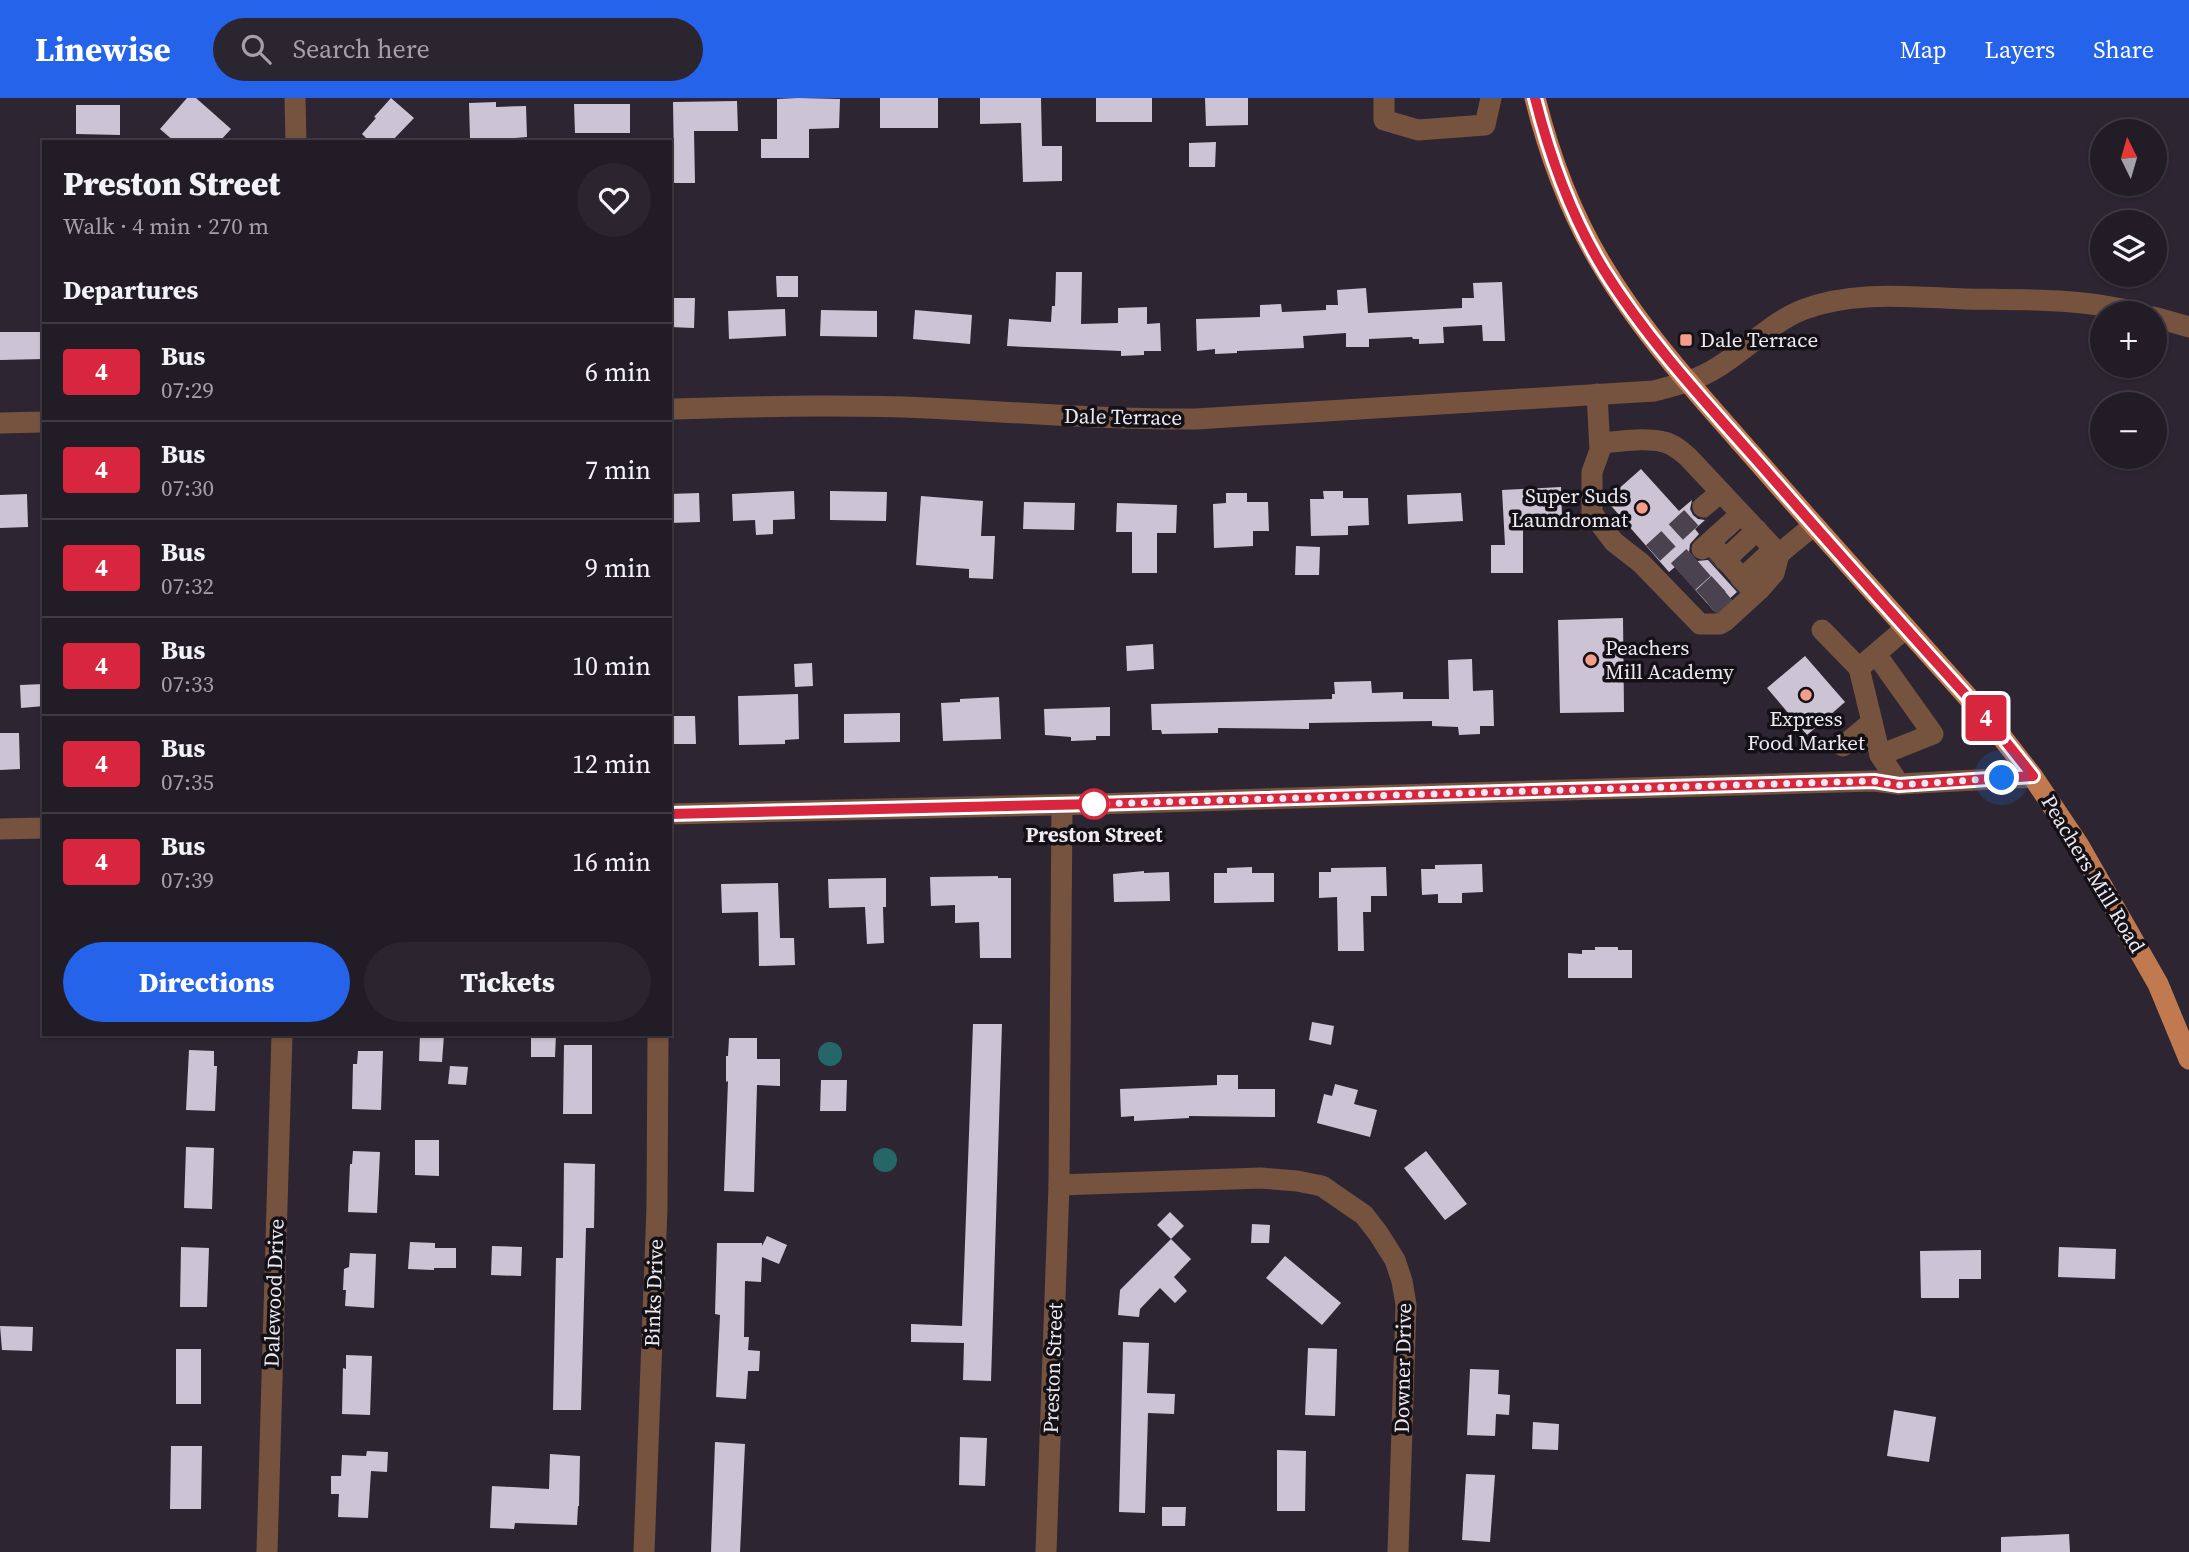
<!DOCTYPE html>
<meta charset="utf-8">
<style>
body{margin:0;font-family:"Source Serif 4",serif;background:#2a252e;color:#f1f3f6;height:100vh;display:flex;flex-direction:column;font-size:26px;white-space:nowrap}
*{box-sizing:border-box;margin:0}
p{font-size:23px;color:#a2a1a7}
.icon{flex:none;width:38px;height:38px;fill:none;stroke:currentColor;stroke-width:2;stroke-linecap:round;stroke-linejoin:round}
.map{position:relative;flex:1;overflow:hidden}
.drawer{position:absolute;left:42px;top:42px;width:630px;height:896px;display:flex;flex-direction:column;background:#221c26;border-radius:0px;box-shadow:0 2px 5px #0004,0 0 0 2px #3f3a43}
.drawer>*{flex:none}
.badge{padding:0 14px;border-radius:5px;font-size:24px;line-height:46px}
.needle{width:46px;rotate:355deg}
.fabs{position:absolute;left:2090px;top:21px;display:grid;gap:14px}
.fabs a{display:grid;place-items:center;width:77px;height:77px;border-radius:50%;background:#221c26;box-shadow:0 2px 5px #0004,0 0 0 2px #3f3a43;font-size:35px}
.you{position:absolute;width:35px;height:35px;margin:-18px;border:5px solid #fff;border-radius:50%;background:#1a73e8;box-shadow:0 0 0 10px #1a73e833}
.map>.badge{position:absolute;translate:-50% -50%;box-shadow:0 0 0 4px #fff}
h2{padding:0 21px;font-size:26px;line-height:63px}
.round{display:grid;place-items:center;flex:none;width:74px;height:74px;border-radius:37px;background:#2a252e}
.overview{display:flex;align-items:center;justify-content:space-between;height:119px;padding:0 21px}
h1{font-size:33px;font-weight:800;line-height:52px}
.primary-button{display:flex;gap:14px;margin-top:auto;padding:14px 21px}
.primary-button a{flex:1;height:80px;border-radius:42px;background:#2563eb;color:#fff;font-size:28px;font-weight:800;line-height:80px;text-align:center}
.primary-button a+a{background:#2a252e;color:#f1f3f6}
ul{padding:0;list-style:none}
li{display:flex;align-items:center;gap:21px;height:98px;padding:0 21px;border-top:2px solid #3f3a43}
li div{flex:1}
li b{display:block;font-size:26px}
li em{font-style:normal}
li .badge{min-width:77px;font-weight:700;text-align:center}
header{display:flex;align-items:center;gap:42px;box-sizing:border-box;height:98px;padding:0 35px;background:#2563eb;color:#fff}
header strong{font-size:33px}
nav{display:flex;gap:38px;margin-inline-start:auto;font-size:24px}
.search{width:490px;height:63px;background:#2a252e;display:flex;align-items:center;gap:18px;box-sizing:border-box;padding:0 24px;border-radius:38px;color:#a2a1a7;font-size:26px}
.map>svg:first-child{display:block}
.water{fill:#266669}
.building{fill:#ccc4d4}
.lines{fill:none;stroke-linecap:round;stroke-linejoin:round}
.minor-tunnel{stroke:#4a434f;stroke-width:21;stroke-dasharray:21 10;stroke-linecap:butt}
.minor{stroke:#76533f;stroke-width:21}
.major{stroke:#c17a50;stroke-width:21}
.line-casing{stroke:#fff;stroke-width:16}
.line{stroke:#d7263d;stroke-width:10}
.walk{stroke:#ede9f1;stroke-width:7;stroke-dasharray:0 12.6}
.poi-dot{fill:#f49d8b;stroke:#131016;stroke-width:2.5}
.stop-dot{fill:#fff;stroke:#d7263d;stroke-width:3.5}
.labels{text-anchor:middle;stroke-width:7;stroke-linejoin:round;paint-order:stroke}
.poi-label{font-size:21px;fill:#ede9f1;stroke:#131016;text-anchor:start}
.street-label{font-size:21px;fill:#ede9f1;stroke:#131016}
.stop-label{font-size:21px;font-weight:bold;fill:#ede9f1;stroke:#131016}
</style>
<header>
<strong>Linewise</strong>
<div class="search"><svg class="icon" aria-label="search" viewBox="0 0 24 24"><circle cx="10" cy="10" r="6"/><path d="M15 15l6 6"/></svg>Search here</div>
<nav><a>Map</a><a>Layers</a><a>Share</a></nav>
</header>
<div class="map">
<svg width="2189" height="1454" viewBox="0 0 2189 1454">
<rect width="100%" height="100%" fill="#2d2632"/>
<g class="water">
<circle cx="830" cy="956" r="12"/>
<circle cx="885" cy="1062" r="12"/>
</g>
<g class="building">
<path d="M187,0h9l35,31 -12,13h-44l-15,-13z"/>
<path d="M391,0l23,20 -23,24h-21l-8,-8 14,-16 -2,-1z"/>
<path d="M798,0l42,1 -1,29 -30,1v29h-48v-19h16v-40z"/>
<rect x="880" y="0" width="58" height="30"/>
<path d="M980,0h61l1,48h20v35l-39,1 -2,-59 -41,1z"/>
<rect x="1096" y="0" width="56" height="24"/>
<path d="M1205,0h43v27l-42,1z"/>
<path d="M737,3l1,30h-44l1,52h-25v-21h4l-1,-60z"/>
<path d="M496,4v5l30,-1 1,31 -12,1v4h-21v-4h-24l-1,-35z"/>
<path d="M574,6h56v29h-55z"/>
<path d="M76,7h44v30l-44,-1z"/>
<path d="M1216,44l-1,25h-26v-24z"/>
<path d="M1056,174h26l-1,52 37,-1v-15l29,-1v17l13,-1 1,28h-17v4l-23,1v-5l-114,-5 2,-27 42,3 1,-16h3z"/>
<path d="M776,178h22v21h-21z"/>
<path d="M1502,184l3,59h-22l-1,-16 -39,2 1,16 -25,1v-5h-6l-1,-2 -43,2v8h-23v-14l-43,3 1,12 -67,3v2l-22,1v-5l-18,2 -1,-32 64,-2v-12l21,-1 1,8 44,-2v-5h12l-1,-15 29,-2 2,25 94,-5v-10h12l-1,-15z"/>
<path d="M670,200h25l-1,30 -24,-1z"/>
<path d="M785,211l1,27 -57,3 -1,-28z"/>
<path d="M821,212l56,1v26l-57,-1z"/>
<path d="M915,212l57,5 -2,29 -57,-5z"/>
<path d="M0,234h44v27l-44,1z"/>
<path d="M1641,371l38,42 13,-11 -2,9 3,6 5,4 7,1 -10,9 4,5 -9,10 -1,8 8,9 11,-1 29,32 -21,19h-2l-39,-44 -6,5 -63,-72z"/>
<path d="M1561,389l1,29 -39,2v55h-32v-28h14l-3,-55z"/>
<path d="M794,393l1,28 -22,1v14l-17,1 -1,-15 -22,1 -1,-27z"/>
<path d="M830,393l57,1 -1,29 -56,-1z"/>
<path d="M1323,393h20v7h25l1,27 -21,1v9l-37,1 -1,-37h14z"/>
<path d="M699,395l1,29 -30,1v-29z"/>
<path d="M1226,395h21v9h21l1,29h-16v15l-39,2 -1,-44 13,-1z"/>
<path d="M1461,395l2,28 -55,3 -1,-29z"/>
<path d="M27,396l1,33 -28,1v-33z"/>
<path d="M921,398l62,5 -2,35h14l-2,43 -24,-1v-9l-53,-4z"/>
<path d="M1024,404l51,1 -1,27 -51,-1z"/>
<path d="M1117,405l60,2 -1,28h-19v40h-25v-41h-16z"/>
<path d="M1296,448l24,1 -1,28h-24z"/>
<path d="M1623,520l1,94 -64,1 -2,-93z"/>
<path d="M1153,546l1,25 -27,2 -1,-25z"/>
<path d="M1805,558l40,46 -38,33 -40,-47z"/>
<path d="M1472,561l1,32 20,-1 1,36h-14v8l-21,1 -1,-8 -26,-1v-5l-123,2v6l-91,-1v5l-56,1 -1,-4h-9l-1,-26 181,-5v-5h3l-1,-12 37,-1 1,12 31,-1v7h46l-1,-39z"/>
<path d="M812,565l1,23 -18,1 -1,-23z"/>
<path d="M44,586v22l-23,2 -1,-23z"/>
<path d="M798,596l1,45 -14,1v4l-46,1 -1,-49z"/>
<path d="M999,599l2,42 -58,2 -2,-38 19,-1v-3z"/>
<path d="M1110,609v29h-14v4l-25,1v-4l-26,-2 -1,-26z"/>
<path d="M900,615v29l-56,1v-29z"/>
<path d="M670,618h25l1,28h-26z"/>
<path d="M0,635h19l1,36 -20,1z"/>
<path d="M1482,766l1,28 -21,1v10h-24v-9l-16,1 -1,-26h14v-4z"/>
<path d="M1252,769v6h22v29l-60,1v-30h13v-5z"/>
<path d="M1386,769l1,29h-16v16h-8l1,39h-26l-1,-54 -18,1v-26h12v-4z"/>
<path d="M1144,773v2l25,-1 1,29 -56,1 -1,-28z"/>
<path d="M998,778v2h13v80h-31l-1,-36 -24,1v-18l-24,1 -1,-29z"/>
<path d="M886,780v29h-3l1,36 -17,1 -2,-37 -36,1 -1,-29z"/>
<path d="M778,785l2,55h14l1,27 -36,1 -1,-54 -36,1 -1,-29z"/>
<path d="M1595,849h23v3h14v28h-64v-25l14,1v-4h13z"/>
<path d="M1312,924l22,4 -3,19 -22,-5z"/>
<path d="M973,926h29l-11,357 -28,-1 1,-37 -53,-1v-18l51,2z"/>
<path d="M420,936l24,1 -2,27 -23,-1z"/>
<path d="M531,936h25l-1,23h-24z"/>
<path d="M729,940h28v21h23v27l-23,-1 -3,107 -30,-1 4,-110 -2,1v-26h2z"/>
<path d="M564,947h28v69h-29z"/>
<path d="M189,952l25,1v15h3l-2,45 -29,-1z"/>
<path d="M358,953h25l-2,59 -29,-1 1,-45h4z"/>
<path d="M450,968l18,1 -2,18 -18,-1z"/>
<path d="M1217,977h21v14h37v28l-86,-1v2l-55,3v-5l-13,1 -1,-28 97,-4z"/>
<path d="M821,982h26l-1,31h-26z"/>
<path d="M1335,986l23,6 -4,14 23,6 -7,27 -53,-14 7,-29 8,2z"/>
<path d="M415,1042h24v36l-24,-1z"/>
<path d="M186,1049l28,1 -2,61 -28,-1z"/>
<path d="M353,1053l27,1 -3,61 -29,-1 2,-48h2z"/>
<path d="M1426,1053l41,53 -22,16 -41,-52z"/>
<path d="M564,1065l31,1 -1,64h-8l-5,182h-28l3,-152h7z"/>
<path d="M1170,1114l14,14 -13,13 -14,-14z"/>
<path d="M1252,1126l18,1 -1,18h-18z"/>
<path d="M767,1138l20,9 -8,19 -17,-7 -1,25 -16,-1 -1,56h5l-1,13 12,1 -1,20h-11l-2,28 -30,-2 4,-82 -5,-1 2,-71h45v3z"/>
<path d="M1171,1141l20,20 -17,18 13,14 -12,12 -15,-15 -20,21 -1,8 -21,-2 2,-25z"/>
<path d="M410,1144l25,1v5h21v20h-22v2l-26,-1z"/>
<path d="M492,1148l30,1 -1,29 -30,-1z"/>
<path d="M181,1149l28,1 -2,59h-27z"/>
<path d="M2059,1149l57,2 -1,30 -57,-2z"/>
<path d="M1981,1152v29h-22v19h-38l-1,-47z"/>
<path d="M350,1155l26,1 -2,54 -29,-2 1,-16h-3l1,-21 5,-2z"/>
<path d="M1285,1158l56,47 -19,22 -56,-47z"/>
<path d="M0,1228l33,1 -1,24 -30,-1z"/>
<path d="M1123,1244l26,1 -2,50 28,1 -1,20 -26,-1 -3,100 -26,-1z"/>
<path d="M1308,1250l29,1 -2,67 -30,-1z"/>
<rect x="176" y="1251" width="25" height="55"/>
<path d="M346,1257l26,1 -2,59 -28,-1 1,-46 3,1z"/>
<path d="M1470,1271l29,1 -1,24 12,1 -1,20 -13,-1 -1,22 -28,-1z"/>
<path d="M1894,1312l42,7 -7,45 -42,-6z"/>
<path d="M1533,1324l26,2 -1,26 -26,-1z"/>
<path d="M960,1339l27,1 -2,48 -26,-1z"/>
<path d="M715,1344l30,2 -5,108h-29z"/>
<path d="M171,1348h31l-1,63h-31z"/>
<path d="M1277,1352l29,1 -1,60h-28z"/>
<path d="M367,1353l21,1 -1,20 -16,-1 -3,47 -30,-1 1,-23h-8v-18h10l1,-21 24,1z"/>
<path d="M550,1356l30,2 -1,50h-1l-1,19 -62,-2 -1,6 -24,-1 2,-42 57,3z"/>
<path d="M1466,1376l29,1 -5,67 -28,-2z"/>
<path d="M1162,1409h24l-1,19h-23z"/>
<path d="M2069,1436l1,18h-69v-15z"/>
</g>
<g class="lines">
<g class="minor-tunnel">
<path d="M1653,455l50,-46"/>
<path d="M1678,473l24,-22"/>
<path d="M1688,484l24,-21"/>
<path d="M1703,500l23,-21"/>
<path d="M1714,513l24,-21"/>
</g>
<g class="minor">
<path d="M295,0l1,44"/>
<path d="M1384,0v22l34,10 67,-5 6,-27"/>
<path d="M2154,219l35,10"/>
<path d="M1597,296l3,56 -8,22v41l22,29 27,21 59,61h20l5,-3 35,-32 14,-16 5,-19"/>
<path d="M670,311c85,-2 170,-5 256,-1 90,4 180,12 270,11l458,-28c23,-6 44,-11 64,-24 28,-17 54,-45 84,-57 51,-20 109,-13 163,-11 58,1 117,-1 174,14"/>
<path d="M0,325l44,-1"/>
<path d="M1600,345c20,-1 44,-6 64,-1 9,2 17,9 24,15l91,97 35,-29"/>
<path d="M1703,409l18,-15"/>
<path d="M1710,444l45,51"/>
<path d="M1702,451l39,-35"/>
<path d="M1725,462l32,-30"/>
<path d="M1742,481l32,-30"/>
<path d="M1822,532l37,38 47,-40"/>
<path d="M1876,556l57,80 -53,21"/>
<path d="M1859,570l21,87 19,29"/>
<path d="M1843,648l29,-24"/>
<path d="M670,716l425,-10 779,-23 25,3 134,-7"/>
<path d="M0,731l44,-1"/>
<path d="M1059,1087l202,-7 36,3 25,5 42,29 14,18 17,27 7,21 4,24 -8,247"/>
<path d="M267,1454l15,-518"/>
<path d="M644,1454l13,-345 1,-173"/>
<path d="M1046,1454l13,-367 3,-380"/>
</g>
<path class="major" d="M1535,0c15,60 37,119 70,172 47,77 111,143 170,211 71,81 144,161 216,242l42,54 45,67 80,140 31,75"/>
</g>
<g class="lines">
<defs>
<path id="line" d="M670,716l425,-10 779,-23 25,4 134,-9 -42,-53c-75,-83 -150,-166 -223,-250 -57,-65 -118,-129 -164,-203 -32,-52 -54,-113 -69,-172"/>
</defs>
<use href="#line" class="line-casing"/>
<use href="#line" class="line"/>
<path class="walk" d="M1094,706l780,-23 25,4 103,-7"/>
</g>
<g class="poi-dot">
<rect x="1679" y="235" width="14" height="14" rx="3.5"/>
<circle cx="1642" cy="410" r="7"/>
<circle cx="1591" cy="562" r="7"/>
<circle cx="1806" cy="597" r="7"/>
</g>
<circle class="stop-dot" cx="1094" cy="706" r="14"/>
<g class="labels">
<g class="poi-label">
<text x="1700" y="249">Dale Terrace</text>
<text x="1628" y="405" text-anchor="end">Super Suds<tspan x="1628" dy="24">Laundromat</tspan></text>
<text x="1605" y="557">Peachers<tspan x="1605" dy="24">Mill Academy</tspan></text>
<text x="1806" y="628" text-anchor="middle">Express<tspan x="1806" dy="24">Food Market</tspan></text>
</g>
<g class="street-label">
<text transform="translate(1123 319) rotate(1)" y="7">Dale Terrace</text>
<text transform="translate(2093 776) rotate(59)" y="7">Peachers Mill Road</text>
<text transform="translate(274 1195) rotate(-88)" y="7">Dalewood Drive</text>
<text transform="translate(654 1195) rotate(-88)" y="7">Binks Drive</text>
<text transform="translate(1053 1270) rotate(-88)" y="7">Preston Street</text>
<text transform="translate(1403 1270) rotate(-89)" y="7">Downer Drive</text>
</g>
<g class="stop-label">
<text x="1094" y="744">Preston Street</text>
</g>
</g>
</svg>
<div class="fabs">
<a><svg class="needle" viewBox="-14 -14 28 28"><path d="M0-13l5 13h-10z" fill="#e53935"/><path d="M0 13l5-13h-10z" fill="#a2a1a7"/></svg></a>
<a><svg class="icon" aria-label="layers" viewBox="0 0 24 24"><path d="M12 4l9 5-9 5-9-5zM3 14l9 5 9-5"/></svg></a>
<a>+</a>
<a>−</a>
</div>
<div class="you" style="left:2002px;top:680px"></div>
<b class="badge" style="left:1986px;top:620px;background:#d7263d;color:#fff">4</b>
<section class="drawer">
<div class="overview"><div><h1>Preston Street</h1><p>Walk · 4 min · 270 m</p></div><a class="round"><svg class="icon" aria-label="heart" viewBox="0 0 24 24"><path d="M12 20l-8-8c-3-5 5-10 8-4 3-6 11-1 8 4z"/></svg></a></div>
<h2>Departures</h2>
<ul>
<li><span class="badge" style="background:#d7263d;color:#fff">4</span><div><b>Bus</b><p>07:29</p></div><em>6 min</em></li>
<li><span class="badge" style="background:#d7263d;color:#fff">4</span><div><b>Bus</b><p>07:30</p></div><em>7 min</em></li>
<li><span class="badge" style="background:#d7263d;color:#fff">4</span><div><b>Bus</b><p>07:32</p></div><em>9 min</em></li>
<li><span class="badge" style="background:#d7263d;color:#fff">4</span><div><b>Bus</b><p>07:33</p></div><em>10 min</em></li>
<li><span class="badge" style="background:#d7263d;color:#fff">4</span><div><b>Bus</b><p>07:35</p></div><em>12 min</em></li>
<li><span class="badge" style="background:#d7263d;color:#fff">4</span><div><b>Bus</b><p>07:39</p></div><em>16 min</em></li>
</ul>
<div class="primary-button"><a>Directions</a><a>Tickets</a></div>
</section>
</div>
